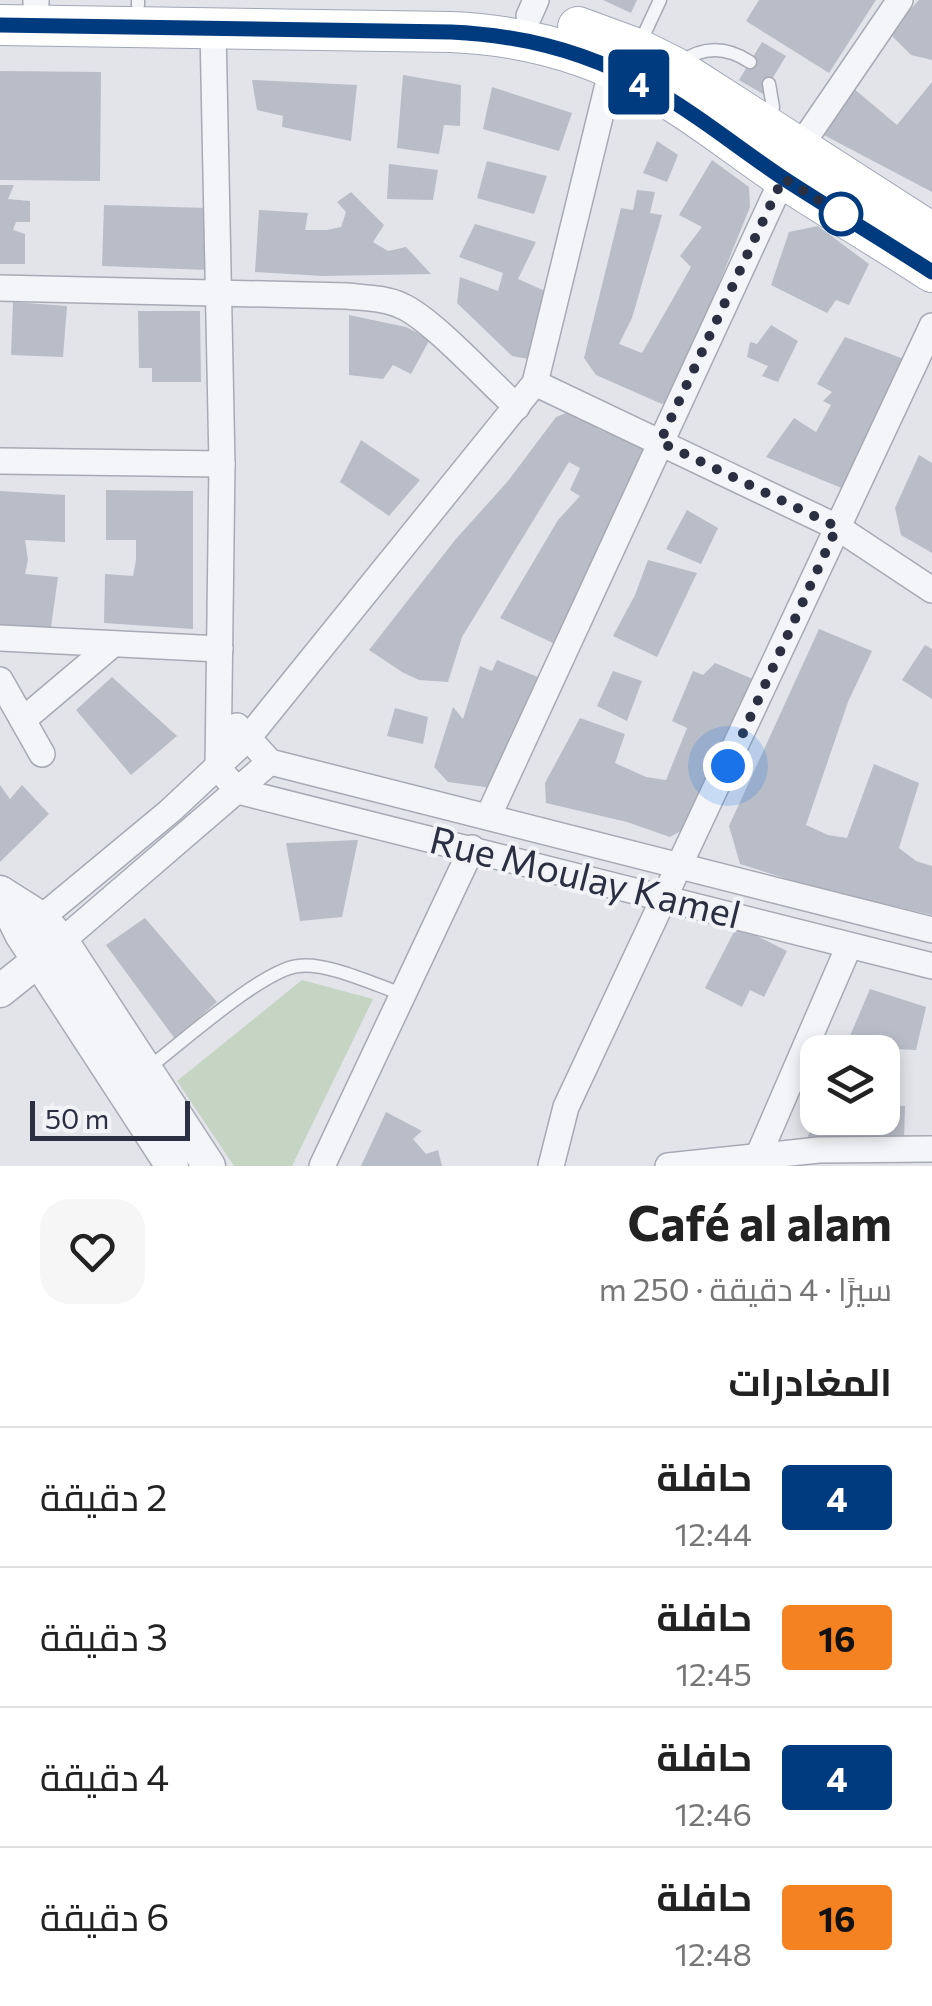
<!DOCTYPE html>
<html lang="ar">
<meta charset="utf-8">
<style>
body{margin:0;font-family:Commissioner,Cairo,sans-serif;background:#f6f6f6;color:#222;direction:rtl;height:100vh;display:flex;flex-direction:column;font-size:38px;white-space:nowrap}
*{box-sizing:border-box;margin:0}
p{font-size:32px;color:#767676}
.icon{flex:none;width:55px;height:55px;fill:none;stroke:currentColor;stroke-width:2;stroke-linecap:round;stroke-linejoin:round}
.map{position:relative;height:1166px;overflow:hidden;direction:ltr}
.side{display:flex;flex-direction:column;background:#fff;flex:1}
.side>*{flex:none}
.badge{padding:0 20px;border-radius:8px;font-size:35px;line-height:65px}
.tools{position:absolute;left:800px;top:1035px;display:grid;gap:20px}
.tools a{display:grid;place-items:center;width:100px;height:100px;border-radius:20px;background:#fff;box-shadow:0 5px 15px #0003;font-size:50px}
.scale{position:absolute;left:30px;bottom:25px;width:160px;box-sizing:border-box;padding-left:10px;border:5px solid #2a3042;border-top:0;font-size:28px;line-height:35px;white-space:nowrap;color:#2a3042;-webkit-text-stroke:8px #f1f3f7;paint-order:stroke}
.you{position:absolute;width:50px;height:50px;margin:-25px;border:8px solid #fff;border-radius:50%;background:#1a73e8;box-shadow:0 0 0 15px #1a73e833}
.map>.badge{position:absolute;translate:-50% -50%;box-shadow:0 0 0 5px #fff}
h2{padding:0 40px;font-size:38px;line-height:90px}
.round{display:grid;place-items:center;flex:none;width:105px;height:105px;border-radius:30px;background:#f6f6f6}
.head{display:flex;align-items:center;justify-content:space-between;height:170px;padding:0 40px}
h1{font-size:48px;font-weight:700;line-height:75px}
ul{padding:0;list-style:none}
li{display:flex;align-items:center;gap:30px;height:140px;padding:0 40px;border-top:2px solid #e0e0e0}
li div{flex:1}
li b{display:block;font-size:38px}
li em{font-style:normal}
li .badge{min-width:110px;font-weight:700;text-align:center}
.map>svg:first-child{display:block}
.green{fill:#c5d4c3}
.building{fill:#b9bdc7}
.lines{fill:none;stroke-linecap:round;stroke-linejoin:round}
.service-casing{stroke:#a7aab4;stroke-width:15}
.minor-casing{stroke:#a7aab4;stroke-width:28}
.tertiary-casing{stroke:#a7aab4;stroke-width:35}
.primary-casing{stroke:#a1a7b6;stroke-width:42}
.service{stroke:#f4f5f8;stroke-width:12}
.minor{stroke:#f4f5f8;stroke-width:25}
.tertiary{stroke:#f4f5f8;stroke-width:32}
.primary{stroke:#fff;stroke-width:40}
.line-casing{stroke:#fff;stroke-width:22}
.line{stroke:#003b80;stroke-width:15}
.walk{stroke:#2a3042;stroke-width:10;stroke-dasharray:0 18}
.stop-dot{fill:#fff;stroke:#003b80;stroke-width:5}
.labels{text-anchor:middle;stroke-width:8;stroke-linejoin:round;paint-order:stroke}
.street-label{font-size:38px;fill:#2a3042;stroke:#f1f3f7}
</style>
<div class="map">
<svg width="932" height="1166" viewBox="0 0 932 1166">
<rect width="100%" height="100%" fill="#e2e4ea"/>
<path class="green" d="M302,980l71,19 -81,167h-58l-57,-85z"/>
<g class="building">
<path d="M603,0h34l-6,13z"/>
<path d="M759,0h117l-47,73 -83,-52z"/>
<path d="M919,0h13v60l-21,-5 -22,-22z"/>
<path d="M762,42l24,14 -23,38 -24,-14z"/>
<path d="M0,71l101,1 -1,109 -100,-1z"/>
<path d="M403,75l58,10 -1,41 -16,-1 -5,29 -42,-6z"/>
<path d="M252,80l105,5 -6,56 -69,-14 1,-11 -26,-6z"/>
<path d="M932,82v110l-110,-58 31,-46 44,37z"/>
<path d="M492,87l80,26 -13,38 -76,-22z"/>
<path d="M657,141l21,14 -11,27 -24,-9z"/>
<path d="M712,160l37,27 1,20 -78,193 -10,4 -66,-29 -12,-17 37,-150 12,2 4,-20 18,2 -5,21 12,2 -30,103 -13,26 23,9 49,-86 -11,-11 22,-29 -23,-12z"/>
<path d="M487,161l60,15 -13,38 -57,-16z"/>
<path d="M389,164l49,6 -5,30 -46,-1z"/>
<path d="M0,185h14l-6,14 22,2v21h-14l-3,8 12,4v30h-25z"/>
<path d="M351,192l33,33 -11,17 15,9 18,-4 25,27 -108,2 -68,-4 4,-62 49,3 -3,17h22l14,-3 5,-15 -9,-10z"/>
<path d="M104,205l104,3v62l-106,-4z"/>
<path d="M475,224l61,18 -18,37 34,15 -18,66 -22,-4 -55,-53 3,-26 38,14 5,-18 -44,-16z"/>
<path d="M818,226l51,38 -20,41 -13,-5 -9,13 -56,-28 18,-53z"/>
<path d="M13,302l54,4 -4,51 -52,-2z"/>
<path d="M138,311h62l1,71h-49v-14h-13z"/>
<path d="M349,315l57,12 24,12 -19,35 -18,-9 -10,14 -34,-4z"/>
<path d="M771,325l27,16 -20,41 -16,-6 6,-10 -21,-9 3,-15 7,2z"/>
<path d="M845,337l59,22 -60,130 -78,-32 28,-39 22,14 15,-27 -8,-4 9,-9 -15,-8z"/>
<path d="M571,411l29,19 48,20 -93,194 -55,-26 58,-98 22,-24 -10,-6 10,-22 -11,-6 -107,175 -14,45 -29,-2 -17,-8 -33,-22 86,-110 53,-59 48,-64z"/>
<path d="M361,440l59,40 -31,36 -49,-34z"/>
<path d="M919,455l13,8v90l-31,-18 -6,-27z"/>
<path d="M106,490l87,1v138l-89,-6 1,-49 28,2 3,-16v-20h-30z"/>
<path d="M0,491l65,4v47l-40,-2 3,20 -3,14 33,3 -7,50 -51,-1z"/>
<path d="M687,510l31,18 -17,36 -35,-15z"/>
<path d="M648,560l49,13 -40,84 -44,-21 22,-41z"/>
<path d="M819,629l53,22 -24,51 -42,123 22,10 19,3 27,-74 45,19 -20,65 17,13 16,5v49l-116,-27 -76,-24 -11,-38z"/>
<path d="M925,645l7,4v50l-30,-19z"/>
<path d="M497,660l48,20 -53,108 -44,-6 -14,-15 19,-60 10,12 17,-53 12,5z"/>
<path d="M715,663l45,19 -67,142 -23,13 -43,-15 -81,-19 -1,-20 35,-65 45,16 -10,29 31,14 20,3 21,-52 -15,-7 21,-50 10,4z"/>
<path d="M613,671l29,10 -15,40 -30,-15z"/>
<path d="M112,677l65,59 -46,39 -55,-65z"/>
<path d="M395,708l33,9 -5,27 -36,-8z"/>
<path d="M0,785l10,14 12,-14 27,29 -49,48z"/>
<path d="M358,840l-16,77 -42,4 -14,-78z"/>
<path d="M145,918l72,84 -42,37 -69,-94z"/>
<path d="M737,926l50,25 -23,46 -14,-7 -8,17 -37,-19z"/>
<path d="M870,989l56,18 -10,43 -23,-1 -9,39 -2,-36h-39z"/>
<path d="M882,1105l23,1 -1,33 -97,-1 9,-20h66z"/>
<path d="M386,1112l36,19 -9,8 13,15 12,-4 4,16h-81z"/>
</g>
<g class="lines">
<defs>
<g id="service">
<path d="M138,0v5"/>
<path d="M640,43l20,-43"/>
<path d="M679,63c24,-17 47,-17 71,-1"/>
<path d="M769,84l4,23 -3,14"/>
<path d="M147,1069c32,-24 115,-99 151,-103 29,-4 75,18 104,28"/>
</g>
<g id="minor">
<path d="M36,4v-4"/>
<path d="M529,16l7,-16"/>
<path d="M213,29l9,435 -4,304 20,23 694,175"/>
<path d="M799,148l101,-148"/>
<path d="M0,288l347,8c18,2 39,2 55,10 30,13 88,77 115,101"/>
<path d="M535,383l302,144 95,63"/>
<path d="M0,461l222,3"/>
<path d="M0,638l220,11"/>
<path d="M0,680l42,74"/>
<path d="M23,720l90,-76"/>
<path d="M237,726l11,12 287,-355 77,-315"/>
<path d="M488,817l295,-639"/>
<path d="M41,918l129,-107 78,-73 22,24 662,168"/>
<path d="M62,941l208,-179"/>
<path d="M759,1154l90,-208"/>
<path d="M322,1166l150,-318"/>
<path d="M551,1166l15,-59 366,-781"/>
<path d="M668,1166l151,-16 113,-1"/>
</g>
<g id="tertiary">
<path d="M0,892l41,26 21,23 147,225"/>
<path d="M1,893l20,41 151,232"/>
<path d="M0,991l55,-44"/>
</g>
<g id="primary">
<path d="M0,25l451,7c70,3 137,20 198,55 47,26 89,61 134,91 49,32 100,62 149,94"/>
<path d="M578,27l60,22 36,18 258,166"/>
</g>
</defs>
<use href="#service" class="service-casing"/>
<use href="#minor" class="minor-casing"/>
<use href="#tertiary" class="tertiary-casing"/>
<use href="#primary" class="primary-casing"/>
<use href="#service" class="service"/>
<use href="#minor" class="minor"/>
<use href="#tertiary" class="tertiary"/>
<use href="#primary" class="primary"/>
</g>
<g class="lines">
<defs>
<path id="line" d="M0,25l451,7c70,3 137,20 198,55 47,26 89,61 134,91 49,32 100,62 149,94"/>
</defs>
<use href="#line" class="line-casing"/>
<use href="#line" class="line"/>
<path class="walk" d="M728,766l109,-239 -177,-85 123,-264 58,36"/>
</g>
<circle class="stop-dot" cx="841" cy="214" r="20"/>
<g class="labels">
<g class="street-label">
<text transform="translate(585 878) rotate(14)" y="13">Rue Moulay Kamel</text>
</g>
</g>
</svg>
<div class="tools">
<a><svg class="icon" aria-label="layers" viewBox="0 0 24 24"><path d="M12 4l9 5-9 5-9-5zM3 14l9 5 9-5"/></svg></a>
</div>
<div class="scale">50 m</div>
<div class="you" style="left:728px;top:766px"></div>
<b class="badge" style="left:639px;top:82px;background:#003b80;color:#fff">4</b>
</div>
<section class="side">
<div class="head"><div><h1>Café al alam</h1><p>سيرًا · 4 دقيقة · 250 m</p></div><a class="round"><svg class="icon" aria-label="heart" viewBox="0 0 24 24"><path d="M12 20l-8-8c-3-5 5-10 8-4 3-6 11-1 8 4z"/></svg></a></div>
<h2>المغادرات</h2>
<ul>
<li><span class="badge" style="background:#003b80;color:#fff">4</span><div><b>حافلة</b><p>12:44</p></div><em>2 دقيقة</em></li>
<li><span class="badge" style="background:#f58220;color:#111">16</span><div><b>حافلة</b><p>12:45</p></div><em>3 دقيقة</em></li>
<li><span class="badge" style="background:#003b80;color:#fff">4</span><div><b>حافلة</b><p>12:46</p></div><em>4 دقيقة</em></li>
<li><span class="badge" style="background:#f58220;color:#111">16</span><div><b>حافلة</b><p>12:48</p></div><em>6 دقيقة</em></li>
</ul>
</section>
